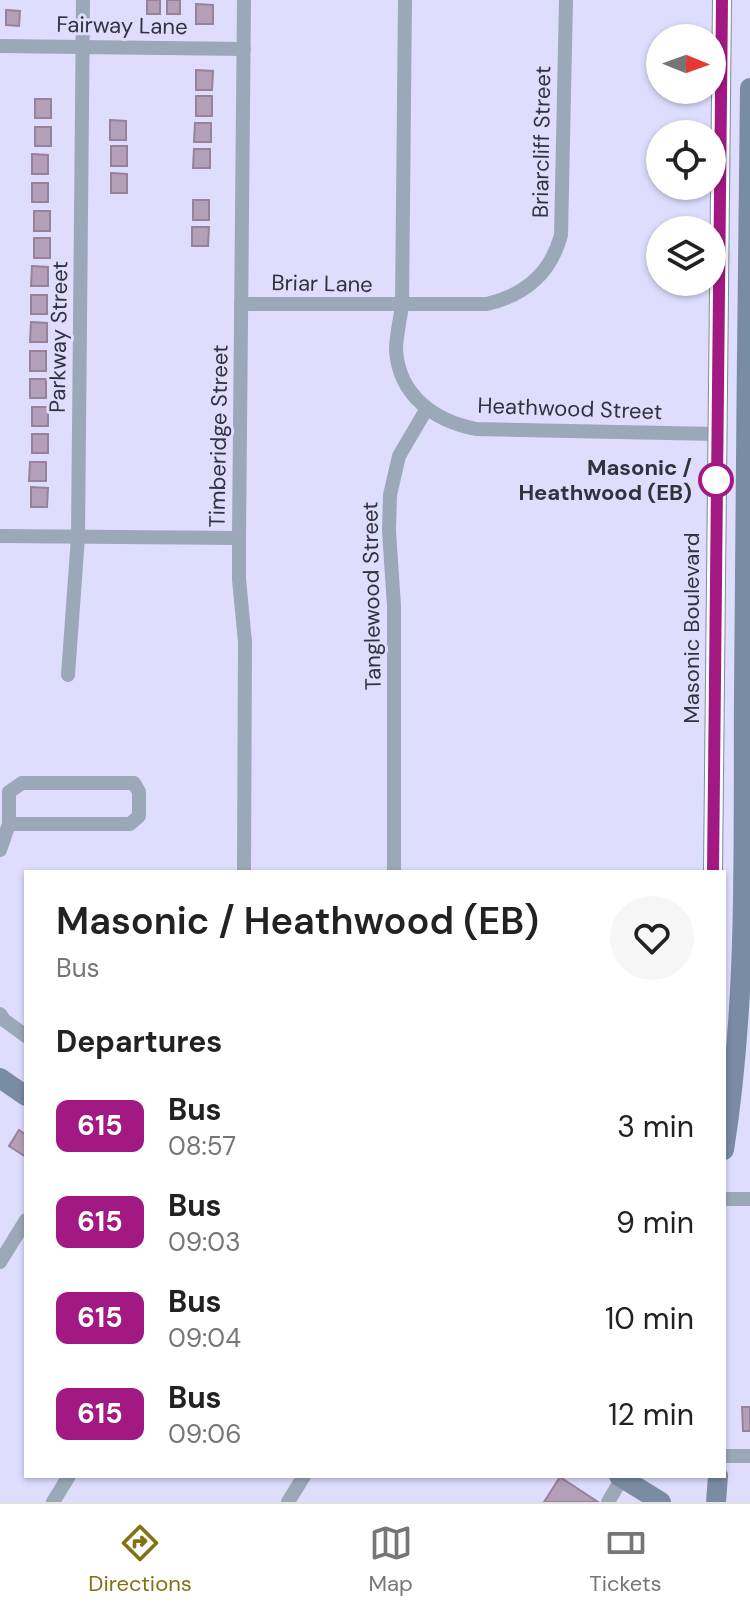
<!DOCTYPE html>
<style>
body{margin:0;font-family:"DM Sans",sans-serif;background:#f6f6f6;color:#222;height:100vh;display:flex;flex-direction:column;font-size:30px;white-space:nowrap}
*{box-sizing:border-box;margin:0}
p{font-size:26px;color:#767676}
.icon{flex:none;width:44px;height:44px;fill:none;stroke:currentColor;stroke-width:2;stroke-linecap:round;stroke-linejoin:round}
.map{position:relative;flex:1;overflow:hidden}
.sheet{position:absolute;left:24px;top:870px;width:702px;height:608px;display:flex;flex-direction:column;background:#fff;border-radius:0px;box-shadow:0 2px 6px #0004}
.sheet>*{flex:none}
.badge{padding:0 16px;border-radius:12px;font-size:28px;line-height:52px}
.needle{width:52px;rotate:91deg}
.tools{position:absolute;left:646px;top:24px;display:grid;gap:16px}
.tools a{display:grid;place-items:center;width:80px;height:80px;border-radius:50%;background:#fff;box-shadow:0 2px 6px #0004;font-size:40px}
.map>.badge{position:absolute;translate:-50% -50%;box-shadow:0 0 0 4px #fff}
h2{padding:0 32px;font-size:30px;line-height:72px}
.round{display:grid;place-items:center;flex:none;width:84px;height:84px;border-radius:42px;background:#f6f6f6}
.overview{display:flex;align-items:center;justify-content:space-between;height:136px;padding:0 32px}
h1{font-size:38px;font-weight:600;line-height:60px}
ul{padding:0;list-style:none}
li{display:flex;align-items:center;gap:24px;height:96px;padding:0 32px}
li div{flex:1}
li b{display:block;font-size:30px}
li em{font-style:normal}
li .badge{min-width:88px;font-weight:700;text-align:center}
.tab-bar{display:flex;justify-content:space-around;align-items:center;height:112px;border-top:2px solid #e0e0e0;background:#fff;font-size:22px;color:#767676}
.tab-bar a{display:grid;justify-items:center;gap:4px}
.tab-bar .selected{color:#837212}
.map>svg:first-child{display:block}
.building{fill:#b49fb8;stroke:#97829a;stroke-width:2}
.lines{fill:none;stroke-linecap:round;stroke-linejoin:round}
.minor{stroke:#9ba8b8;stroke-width:14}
.secondary{stroke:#798ca3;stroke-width:20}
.line-casing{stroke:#fff;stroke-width:18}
.line{stroke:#a31984;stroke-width:12}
.stop-dot{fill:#fff;stroke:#a31984;stroke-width:4}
.labels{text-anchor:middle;stroke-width:6;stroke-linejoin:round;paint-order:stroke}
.street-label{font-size:22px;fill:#32313e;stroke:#deddfd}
.stop-label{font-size:22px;font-weight:bold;fill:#32313e;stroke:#deddfd;text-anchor:end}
</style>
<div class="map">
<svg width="750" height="1502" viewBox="0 0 750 1502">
<rect width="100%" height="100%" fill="#deddfd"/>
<g class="building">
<rect x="147" y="0" width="13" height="14"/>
<rect x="167" y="0" width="13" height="14"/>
<path d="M196,4l17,1v19h-17z"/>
<path d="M6,10l14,1 -1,15 -13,-1z"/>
<path d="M196,70l17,1 -1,19h-16z"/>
<rect x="196" y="96" width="16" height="20"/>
<rect x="35" y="99" width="16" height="19"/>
<path d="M110,120l16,1v19h-16z"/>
<path d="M195,123h16v19h-17z"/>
<rect x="35" y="127" width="16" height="19"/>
<rect x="111" y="146" width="16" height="20"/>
<path d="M194,149h16v19h-17z"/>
<path d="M32,154l16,1v19h-16z"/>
<path d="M111,173l16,1v19h-16z"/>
<rect x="32" y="183" width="16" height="19"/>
<rect x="193" y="200" width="16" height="20"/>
<rect x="34" y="211" width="16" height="20"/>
<path d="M192,227h17l-1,19h-16z"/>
<rect x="34" y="238" width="16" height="20"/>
<path d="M32,266l16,1v19h-17z"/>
<rect x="31" y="295" width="16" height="19"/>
<path d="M31,322l16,1v19h-17z"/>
<rect x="30" y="351" width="16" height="20"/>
<rect x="30" y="379" width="16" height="19"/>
<rect x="32" y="407" width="16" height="19"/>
<rect x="32" y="434" width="16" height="19"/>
<path d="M30,462h16v19h-17z"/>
<path d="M31,487l17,1 -1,19h-16z"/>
<path d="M19,1130l7,5v22l-17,-11z"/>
<path d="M742,1407h8v24h-7z"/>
<path d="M560,1477l38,25h-54z"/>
</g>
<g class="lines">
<g class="minor">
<path d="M405,0l-3,306c-2,14 -6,30 -6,44 3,46 39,71 80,79l240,5"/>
<path d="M0,46l244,3"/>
<path d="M241,304h246c38,-9 64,-31 74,-69l5,-235"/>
<path d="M0,536l239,2"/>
<path d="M68,675l10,-138 5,-537"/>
<path d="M0,850l9,-26v-32l13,-9h112l5,9v24l-9,8h-121"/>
<path d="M244,872l1,-230 -6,-63v-41l5,-538"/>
<path d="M394,872v-266l-5,-75 1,-36 9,-39 27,-46"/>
<path d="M0,1014l4,6 22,16"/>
<path d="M724,1199h26"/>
<path d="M0,1262l26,-42"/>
<path d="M724,1456h26"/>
<path d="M53,1502l16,-26"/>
<path d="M288,1502l16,-26"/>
<path d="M608,1502l14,-24"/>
</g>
<g class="secondary">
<path d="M713,872l9,-872"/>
<path d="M0,1078l26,18"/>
<path d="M724,1150c24,-151 19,-306 20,-458 1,-201 4,-403 6,-604"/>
<path d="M619,1476l42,26"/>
<path d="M716,1502l2,-26"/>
</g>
</g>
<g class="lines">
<defs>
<path id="line" d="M713,872l9,-872"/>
</defs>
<use href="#line" class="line-casing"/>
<use href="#line" class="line"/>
</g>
<circle class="stop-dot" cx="716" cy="480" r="16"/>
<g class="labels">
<g class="street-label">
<text transform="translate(122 25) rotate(1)" y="8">Fairway Lane</text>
<text transform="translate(541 142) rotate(-89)" y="8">Briarcliff Street</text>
<text transform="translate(322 283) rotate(1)" y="8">Briar Lane</text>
<text transform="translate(58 337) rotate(-89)" y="8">Parkway Street</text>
<text transform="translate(570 408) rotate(2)" y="8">Heathwood Street</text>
<text transform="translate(218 436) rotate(-89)" y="8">Timberidge Street</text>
<text transform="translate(371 596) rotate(-91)" y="8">Tanglewood Street</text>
<text transform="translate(691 628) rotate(-90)" y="8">Masonic Boulevard</text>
</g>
<g class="stop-label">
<text x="692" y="475">Masonic /<tspan x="692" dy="25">Heathwood (EB)</tspan></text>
</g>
</g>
</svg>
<div class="tools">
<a><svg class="needle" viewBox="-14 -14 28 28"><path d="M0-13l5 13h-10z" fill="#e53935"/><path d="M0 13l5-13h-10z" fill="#767676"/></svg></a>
<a><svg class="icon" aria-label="locate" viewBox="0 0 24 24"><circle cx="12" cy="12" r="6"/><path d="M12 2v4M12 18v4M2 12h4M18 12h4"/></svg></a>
<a><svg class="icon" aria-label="layers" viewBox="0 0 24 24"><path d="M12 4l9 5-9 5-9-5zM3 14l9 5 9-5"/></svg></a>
</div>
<section class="sheet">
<div class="overview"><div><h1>Masonic / Heathwood (EB)</h1><p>Bus</p></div><a class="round"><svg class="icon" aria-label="heart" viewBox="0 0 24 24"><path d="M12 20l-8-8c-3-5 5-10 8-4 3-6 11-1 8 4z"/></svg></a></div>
<h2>Departures</h2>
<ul>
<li><span class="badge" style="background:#a31984;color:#fff">615</span><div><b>Bus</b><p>08:57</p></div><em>3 min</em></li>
<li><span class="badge" style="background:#a31984;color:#fff">615</span><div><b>Bus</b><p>09:03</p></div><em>9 min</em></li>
<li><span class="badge" style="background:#a31984;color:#fff">615</span><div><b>Bus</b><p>09:04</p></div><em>10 min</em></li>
<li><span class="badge" style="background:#a31984;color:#fff">615</span><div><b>Bus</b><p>09:06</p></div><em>12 min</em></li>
</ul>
</section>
</div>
<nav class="tab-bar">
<a class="selected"><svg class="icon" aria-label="directions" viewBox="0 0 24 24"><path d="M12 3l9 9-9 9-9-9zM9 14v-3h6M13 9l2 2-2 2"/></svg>Directions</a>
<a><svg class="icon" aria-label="map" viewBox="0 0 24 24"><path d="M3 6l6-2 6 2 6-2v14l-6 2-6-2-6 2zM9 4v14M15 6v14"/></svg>Map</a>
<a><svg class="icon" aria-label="tickets" viewBox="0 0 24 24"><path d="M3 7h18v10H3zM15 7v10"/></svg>Tickets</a>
</nav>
